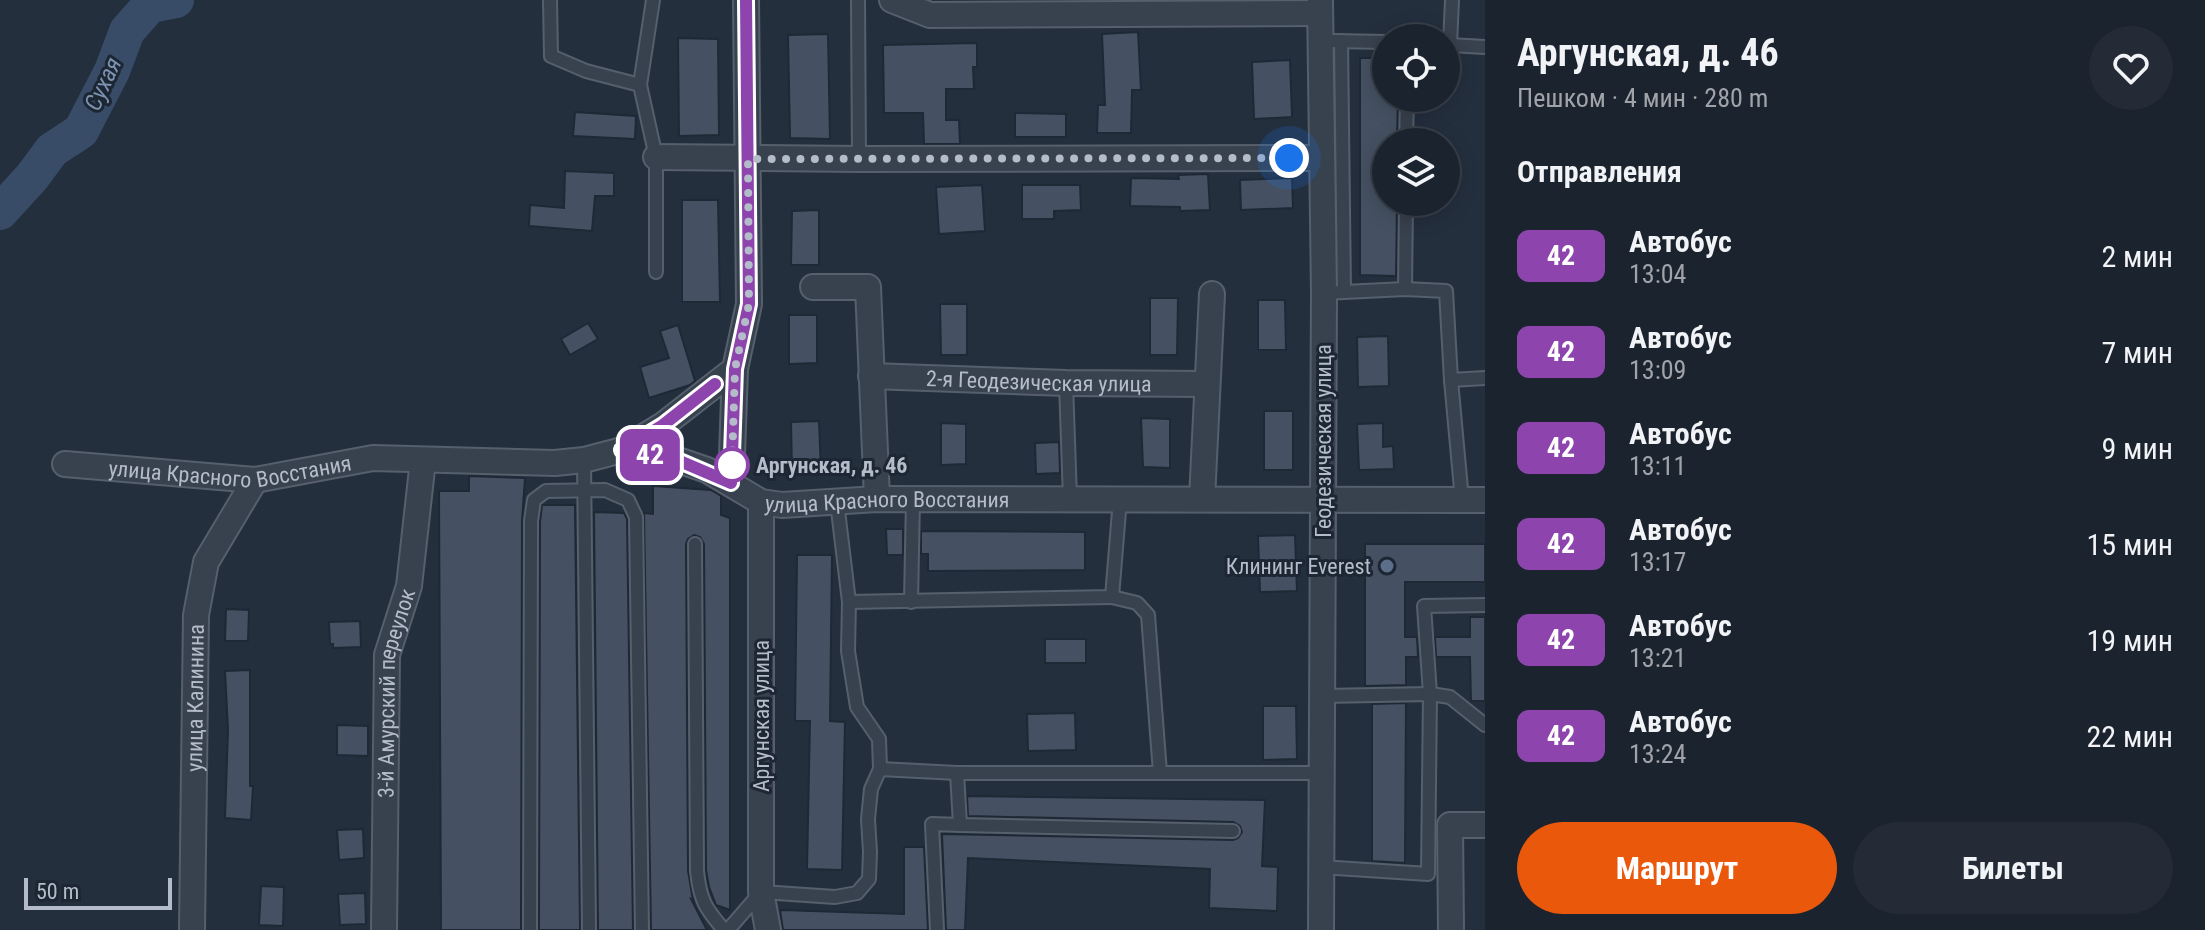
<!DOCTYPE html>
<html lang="ru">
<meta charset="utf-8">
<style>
body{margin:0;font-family:"Roboto Condensed",sans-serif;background:#242b36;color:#f1f3f6;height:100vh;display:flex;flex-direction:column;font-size:30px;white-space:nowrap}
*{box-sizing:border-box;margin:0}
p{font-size:26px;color:#a0a4aa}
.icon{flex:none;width:44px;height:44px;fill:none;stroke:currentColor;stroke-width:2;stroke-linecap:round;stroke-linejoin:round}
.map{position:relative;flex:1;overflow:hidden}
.drawer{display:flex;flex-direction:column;background:#1b232e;width:720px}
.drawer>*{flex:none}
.badge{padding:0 16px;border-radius:12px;font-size:28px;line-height:52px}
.buttons{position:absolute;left:1372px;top:24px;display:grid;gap:16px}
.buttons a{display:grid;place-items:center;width:88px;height:88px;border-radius:50%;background:#1b232e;box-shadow:0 4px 20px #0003,0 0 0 2px #39404a;font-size:40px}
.scale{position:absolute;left:24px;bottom:20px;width:148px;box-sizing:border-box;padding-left:8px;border:4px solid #b4bcc9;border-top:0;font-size:22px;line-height:28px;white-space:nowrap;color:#b4bcc9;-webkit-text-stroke:6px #1d2633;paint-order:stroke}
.you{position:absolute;width:40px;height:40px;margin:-20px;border:6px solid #fff;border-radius:50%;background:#1a73e8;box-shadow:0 0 0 12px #1a73e833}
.map>.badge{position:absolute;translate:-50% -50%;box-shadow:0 0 0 4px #fff}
h2{padding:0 32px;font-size:30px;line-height:72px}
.round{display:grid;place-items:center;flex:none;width:84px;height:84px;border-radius:42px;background:#242b36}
.summary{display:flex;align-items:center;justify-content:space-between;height:136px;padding:0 32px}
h1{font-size:38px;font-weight:700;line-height:60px}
.action{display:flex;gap:16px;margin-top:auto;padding:16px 32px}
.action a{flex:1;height:92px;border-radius:48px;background:#ea580c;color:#fff;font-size:32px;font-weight:700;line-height:92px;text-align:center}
.action a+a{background:#242b36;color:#f1f3f6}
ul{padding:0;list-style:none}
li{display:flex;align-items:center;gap:24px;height:96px;padding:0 32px}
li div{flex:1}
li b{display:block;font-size:30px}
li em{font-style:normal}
li .badge{min-width:88px;font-weight:700;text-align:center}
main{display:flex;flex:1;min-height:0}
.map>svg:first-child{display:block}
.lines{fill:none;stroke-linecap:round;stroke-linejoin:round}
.river{stroke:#394c67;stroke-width:36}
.building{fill:#455162;stroke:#1f2835;stroke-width:2}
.service-casing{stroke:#565f6c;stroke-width:16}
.minor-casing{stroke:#565f6c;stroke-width:28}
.service{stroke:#38414e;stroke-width:12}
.minor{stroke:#38414e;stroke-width:24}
.line-casing{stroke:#fff;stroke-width:18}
.line{stroke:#8e44ad;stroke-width:12}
.walk{stroke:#b4bcc9;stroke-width:8;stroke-dasharray:0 14.4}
.stop-dot{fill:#fff;stroke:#8e44ad;stroke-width:4}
.service-dot{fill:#5c6f8a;stroke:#1d2633;stroke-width:3}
.labels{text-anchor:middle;stroke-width:6;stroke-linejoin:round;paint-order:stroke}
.street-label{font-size:22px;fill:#b4bcc9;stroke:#1d2633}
.stop-label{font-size:22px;font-weight:bold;fill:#b4bcc9;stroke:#1d2633;text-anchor:start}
.poi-label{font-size:22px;fill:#b4bcc9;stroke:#1d2633;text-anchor:end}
.water-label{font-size:24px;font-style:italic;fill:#7c92b1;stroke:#1d2633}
</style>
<main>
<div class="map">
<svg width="1485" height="930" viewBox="0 0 1485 930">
<rect width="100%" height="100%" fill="#242f3e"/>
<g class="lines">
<path class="river" d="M0,212l32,-35 20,-27 29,-19 31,-60 15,-40 23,-26 26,-5"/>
</g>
<g class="building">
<path d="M1138,32l3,58h-9l-1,43h-34l1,-28h7l-3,-71z"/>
<path d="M828,34l2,105 -40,-1 -2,-103z"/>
<path d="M678,38l40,1 1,96 -40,1z"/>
<path d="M977,43v24h-4l1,22h-28v31h13l1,24h-36l-1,-31h-39l-1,-68z"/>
<path d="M1360,58h26v40h12l-1,44h-11v60h11l-1,74 -36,-1z"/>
<path d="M1290,60l2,57 -38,2 -2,-57z"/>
<path d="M575,112l61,4 -1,23 -62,-3z"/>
<path d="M1015,113l51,1v23h-51z"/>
<path d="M565,171l49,2v23h-19l-3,35 -63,-5 1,-21 34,3z"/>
<path d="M1208,174l2,36 -30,1v-4l-50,-1 1,-28 48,1 -1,-4z"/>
<path d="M1292,178l1,30 -52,2 -1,-30z"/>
<path d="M982,185l3,46 -46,3 -3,-47z"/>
<path d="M1022,185h58l1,25 -27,1v8h-32z"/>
<path d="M682,200h36l2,102h-38z"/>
<path d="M819,210v55h-28l1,-54z"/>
<path d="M1150,298h28l-1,57h-27z"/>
<path d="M1258,300h27l1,50h-28z"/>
<path d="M940,304h27v51h-26z"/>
<path d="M789,315h28v48l-28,1z"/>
<path d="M588,323l10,16 -28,16 -9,-16z"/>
<path d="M678,325l17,56 -5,4 -41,13 -9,-31 29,-9 -9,-27z"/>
<path d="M1388,336l1,50 -31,1 -1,-50z"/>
<rect x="1264" y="411" width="29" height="59"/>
<path d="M1141,418l29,1v49l-27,-1z"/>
<path d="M819,421l2,51 -29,2 -1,-52z"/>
<path d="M941,423l25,1v40l-25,1z"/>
<path d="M1383,423v24l10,-1 1,23 -35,1 -2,-46z"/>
<path d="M1059,442l1,31 -24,1 -1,-31z"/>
<path d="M469,476l56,2 -3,43 -1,409h-80l-2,-439h30z"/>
<path d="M653,486l58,4 10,6v19l9,3v392l-14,-5 -7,-18 -3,-17 -2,-326 -4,-7 -6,-2 -6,4 -2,5 2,327 5,29 -2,-1 16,31h-56l-7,-417 9,1z"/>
<path d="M542,505h33l5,425h-41l1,-408z"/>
<path d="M594,512l30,1 3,6 6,411h-35z"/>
<path d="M886,529h17v26h-16z"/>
<path d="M921,531l164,1v38l-157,1v-17h-7z"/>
<path d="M1295,535l2,56 -37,1 -2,-56z"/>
<path d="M1365,544h120v38h-80v55h12l1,20h-12v28l-41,1z"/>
<path d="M797,555h35l-2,166 15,1 -3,148 -35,-1 3,-148h-15z"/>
<path d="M226,609l23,1 -1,31h-23z"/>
<path d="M1470,617h15v84h-14l-1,-44h-34l-1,-20h35z"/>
<path d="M360,621l1,26 -28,1v-4h-3l-1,-22z"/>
<rect x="1045" y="639" width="41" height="24"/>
<path d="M250,670v116h3l-2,34 -26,-2 3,-88 -3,-59z"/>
<path d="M1406,703l-1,160 -33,-2v-157z"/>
<path d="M1263,706h33l1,53 -34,1z"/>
<path d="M1075,713l1,37 -48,1 -1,-37z"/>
<path d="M337,725l31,1v30l-31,-1z"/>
<path d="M967,796l298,4 -3,66 16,1 -1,44 -68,-3 1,-39 -242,-11 -3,72h-19l-4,-96 291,6 5,-2 4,-6 -2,-6 -7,-4 -265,-6z"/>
<path d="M363,829l1,29 -25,2 -2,-30z"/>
<path d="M904,847h20l4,83h-145l-3,-20 124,4z"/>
<path d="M261,886l23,1 -1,39 -24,-1z"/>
<path d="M365,893l1,31 -26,1 -2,-31z"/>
</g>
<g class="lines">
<defs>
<g id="service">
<path d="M550,0l1,56 35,15 54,14 16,72v115"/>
<path d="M858,0l1,159"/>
<path d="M1333,41l53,1"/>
<path d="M1341,41l3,251"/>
<path d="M1446,45h4l2,-45"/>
<path d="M1450,45l35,2"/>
<path d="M640,85l13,-85"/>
<path d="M1406,142l1,-44"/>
<path d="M1405,289l1,-87"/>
<path d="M1324,293l81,-4 41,2 5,89 11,120"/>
<path d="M1451,380l34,-2"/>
<path d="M1066,383l4,116"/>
<path d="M584,460l5,470"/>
<path d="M837,502l12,100 263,-5 8,-98"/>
<path d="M695,544l2,327c3,29 8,37 27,59"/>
<path d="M1112,597l25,6 11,12 12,158"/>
<path d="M911,602l2,-103"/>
<path d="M1322,696l108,-2 20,3 35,28"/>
<path d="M880,769l77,4h364"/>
<path d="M957,773l3,52 273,6"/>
<path d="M1321,867l107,7 2,-180 -6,-88 61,-1"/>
<path d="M530,930l1,-409 3,-21 12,-9 59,-1 23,10 8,17 6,413"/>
<path d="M728,930l33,-38 74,5 22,-4 12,-14 1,-27 -2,-33 3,-30 9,-20 -1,-30 -22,-32 -9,-56 1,-49"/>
<path d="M937,930l-5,-106 28,1"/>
</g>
<g id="minor">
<path d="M892,0l38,15 390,-2"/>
<path d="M1320,0l4,293 -3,637"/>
<path d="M656,157l203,2 461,-1"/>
<path d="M813,287h55l9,212"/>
<path id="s1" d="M871,376l195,7 139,1"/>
<path d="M622,450l41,-25 72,-56"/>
<path id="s2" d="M65,464l190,16 118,-22 182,5 29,-3 38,-10 53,9 32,11 54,32 21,3 95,-6 608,1"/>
<path d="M731,483l4,-114 14,-65 -3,-304"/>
<path d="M1202,499l10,-205"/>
<path d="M761,502v390l7,38"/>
<path id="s3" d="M192,930l4,-315 10,-53 49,-82"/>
<path id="s4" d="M384,930l3,-275 22,-69 14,-126"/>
<path d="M1451,930l-1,-105h35"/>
</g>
</defs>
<use href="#service" class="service-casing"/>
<use href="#minor" class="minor-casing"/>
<use href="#service" class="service"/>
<use href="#minor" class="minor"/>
</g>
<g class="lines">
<defs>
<path id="line" d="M715,384l-52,41 -41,25 53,9 56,24 4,-114 14,-65 -3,-304"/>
</defs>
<use href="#line" class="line-casing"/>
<use href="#line" class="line"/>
<path class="walk" d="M732,465l3,-96 14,-65 -1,-145 541,-1"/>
</g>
<circle class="stop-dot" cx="732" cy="465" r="16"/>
<circle class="service-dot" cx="1387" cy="566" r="8"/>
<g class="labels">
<g class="street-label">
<text dy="8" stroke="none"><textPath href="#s1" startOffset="168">2-я Геодезическая улица</textPath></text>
<text transform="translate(1323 441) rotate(-90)" y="8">Геодезическая улица</text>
<text dy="8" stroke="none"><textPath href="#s2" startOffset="166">улица Красного Восстания</textPath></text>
<text dy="8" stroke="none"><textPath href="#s2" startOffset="838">улица Красного Восстания</textPath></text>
<text dy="8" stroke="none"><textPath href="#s4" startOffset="238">3-й Амурский переулок</textPath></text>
<text dy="8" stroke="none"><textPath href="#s3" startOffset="232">улица Калинина</textPath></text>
<text transform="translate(761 716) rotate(-90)" y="8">Аргунская улица</text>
</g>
<g class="stop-label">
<text x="756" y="473">Аргунская, д. 46</text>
</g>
<g class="poi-label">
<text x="1371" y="574">Клининг Everest</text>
</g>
<g class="water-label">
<text transform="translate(103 84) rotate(-65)" y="8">Сухая</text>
</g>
</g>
</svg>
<div class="buttons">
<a><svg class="icon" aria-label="locate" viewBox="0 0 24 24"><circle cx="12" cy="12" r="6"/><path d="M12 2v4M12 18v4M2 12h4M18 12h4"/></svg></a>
<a><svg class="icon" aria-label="layers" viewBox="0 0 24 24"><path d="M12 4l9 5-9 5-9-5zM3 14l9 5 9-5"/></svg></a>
</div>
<div class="scale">50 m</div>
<div class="you" style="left:1289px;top:158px"></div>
<b class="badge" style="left:650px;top:455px;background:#8e44ad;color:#fff">42</b>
</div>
<section class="drawer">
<div class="summary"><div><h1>Аргунская, д. 46</h1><p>Пешком · 4 мин · 280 m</p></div><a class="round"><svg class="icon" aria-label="heart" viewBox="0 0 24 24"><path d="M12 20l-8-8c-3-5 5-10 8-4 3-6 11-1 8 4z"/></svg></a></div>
<h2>Отправления</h2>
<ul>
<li><span class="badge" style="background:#8e44ad;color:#fff">42</span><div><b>Автобус</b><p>13:04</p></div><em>2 мин</em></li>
<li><span class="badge" style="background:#8e44ad;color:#fff">42</span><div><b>Автобус</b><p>13:09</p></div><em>7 мин</em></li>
<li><span class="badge" style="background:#8e44ad;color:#fff">42</span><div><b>Автобус</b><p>13:11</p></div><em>9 мин</em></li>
<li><span class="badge" style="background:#8e44ad;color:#fff">42</span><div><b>Автобус</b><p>13:17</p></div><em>15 мин</em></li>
<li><span class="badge" style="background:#8e44ad;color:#fff">42</span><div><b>Автобус</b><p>13:21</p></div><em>19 мин</em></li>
<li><span class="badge" style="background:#8e44ad;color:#fff">42</span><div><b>Автобус</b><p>13:24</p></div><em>22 мин</em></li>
</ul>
<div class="action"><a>Маршрут</a><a>Билеты</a></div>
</section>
</main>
